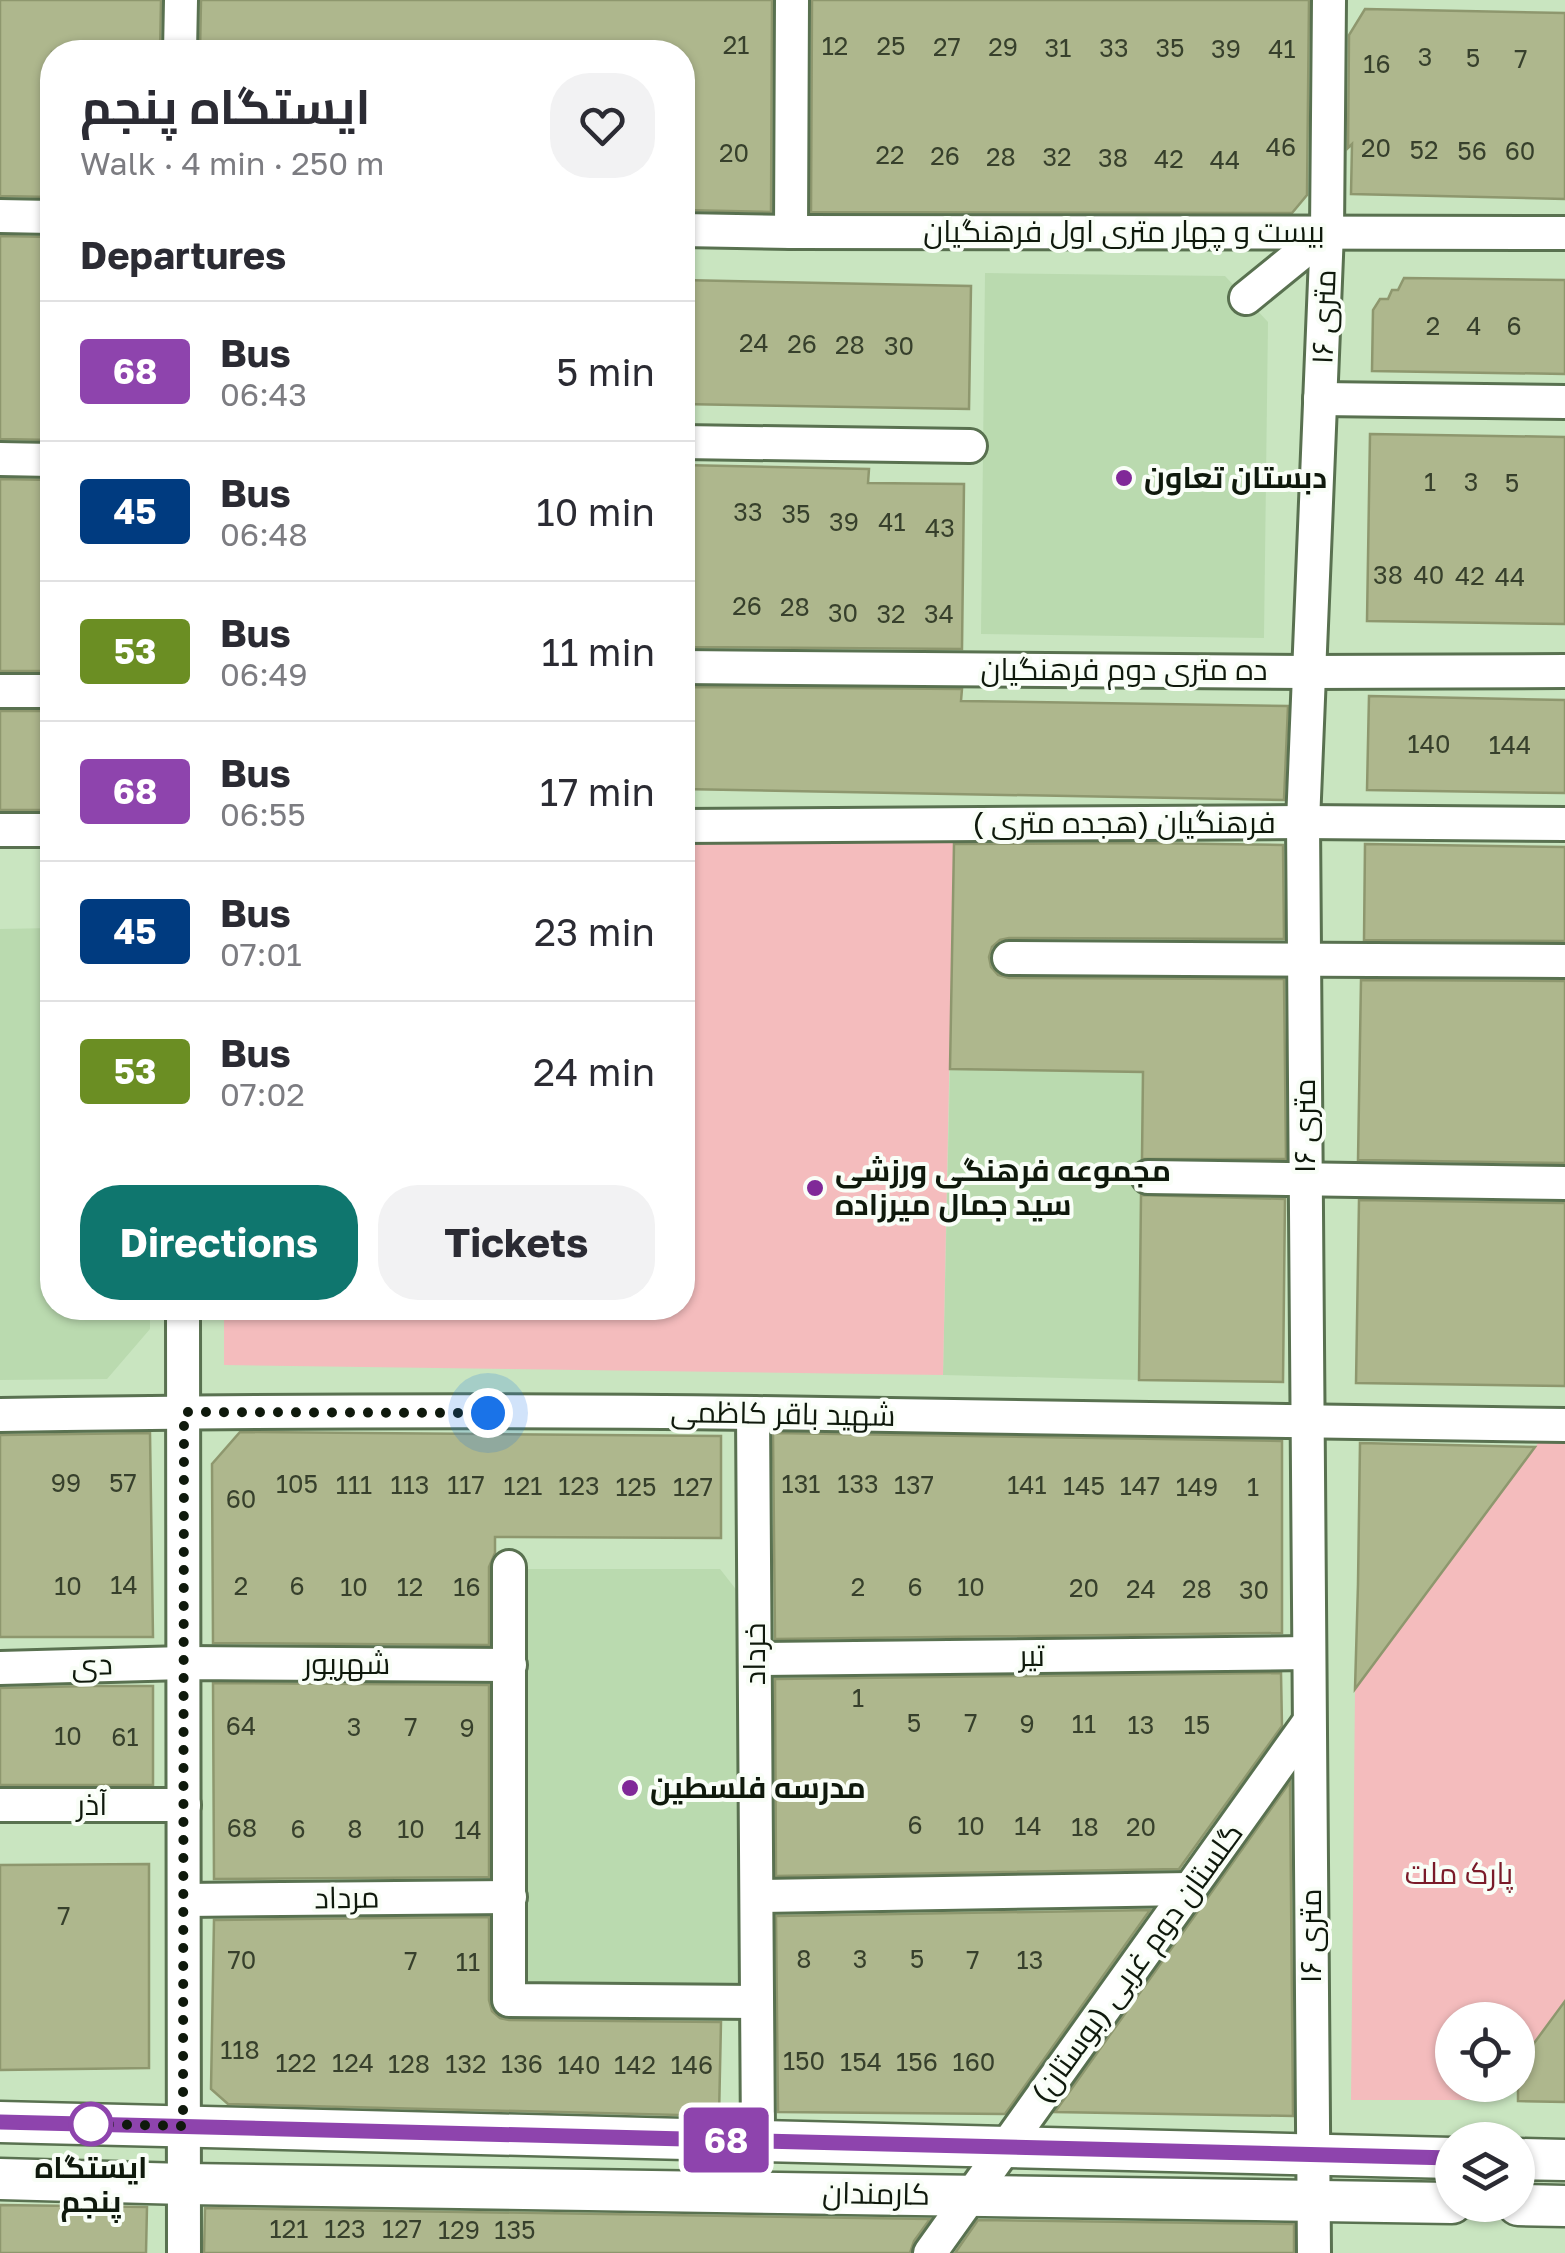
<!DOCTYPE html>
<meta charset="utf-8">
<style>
body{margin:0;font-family:"Golos Text",Cairo,sans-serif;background:#f2f2f3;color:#2b2b33;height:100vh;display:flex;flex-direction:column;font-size:38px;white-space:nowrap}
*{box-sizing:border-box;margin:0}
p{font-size:32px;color:#7c7c81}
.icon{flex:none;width:55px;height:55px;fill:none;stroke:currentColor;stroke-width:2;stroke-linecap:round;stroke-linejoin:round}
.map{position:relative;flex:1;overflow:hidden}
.details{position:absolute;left:40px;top:40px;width:655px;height:1280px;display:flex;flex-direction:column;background:#fff;border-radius:40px;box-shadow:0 2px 8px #0004}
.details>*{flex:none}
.badge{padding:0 20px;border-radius:8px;font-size:35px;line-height:65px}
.buttons{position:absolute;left:1435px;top:2002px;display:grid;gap:20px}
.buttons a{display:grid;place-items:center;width:100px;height:100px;border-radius:50%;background:#fff;box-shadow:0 2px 8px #0004;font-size:50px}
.you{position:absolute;width:50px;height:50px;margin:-25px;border:8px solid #fff;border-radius:50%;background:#1a73e8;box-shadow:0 0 0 15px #1a73e833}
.map>.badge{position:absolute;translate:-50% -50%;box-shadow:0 0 0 5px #fff}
h2{padding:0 40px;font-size:38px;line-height:90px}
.round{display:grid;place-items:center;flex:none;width:105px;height:105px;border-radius:40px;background:#f2f2f3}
.summary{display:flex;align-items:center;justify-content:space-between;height:170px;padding:0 40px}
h1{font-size:48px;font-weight:700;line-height:75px}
.cta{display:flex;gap:20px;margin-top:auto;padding:20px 40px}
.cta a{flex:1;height:115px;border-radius:40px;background:#0f766e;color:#fff;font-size:40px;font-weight:700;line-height:115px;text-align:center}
.cta a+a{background:#f2f2f3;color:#2b2b33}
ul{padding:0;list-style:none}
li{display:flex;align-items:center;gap:30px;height:140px;padding:0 40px;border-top:2px solid #e1e1e2}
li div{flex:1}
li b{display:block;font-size:38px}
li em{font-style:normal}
li .badge{min-width:110px;font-weight:700;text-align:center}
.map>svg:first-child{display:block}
.built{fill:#badaaf}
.green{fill:#f4bcbd}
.building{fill:#aeb78d;stroke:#8e976e;stroke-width:2.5}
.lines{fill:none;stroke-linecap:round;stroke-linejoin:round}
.minor-casing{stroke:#597150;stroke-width:38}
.major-casing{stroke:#597150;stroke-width:45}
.minor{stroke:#fff;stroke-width:32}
.major{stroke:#fff;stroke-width:40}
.line-casing{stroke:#fff;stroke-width:22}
.line{stroke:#8e44ad;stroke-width:15}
.walk{stroke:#0f190c;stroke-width:10;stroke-dasharray:0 18}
.poi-dot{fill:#802998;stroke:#f9fef7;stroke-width:4}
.stop-dot{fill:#fff;stroke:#8e44ad;stroke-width:5}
.labels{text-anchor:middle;stroke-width:8;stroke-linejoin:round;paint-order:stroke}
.number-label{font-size:25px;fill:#37402c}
.street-label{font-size:30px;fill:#0f190c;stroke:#f9fef7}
.poi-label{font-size:30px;font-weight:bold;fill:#0f190c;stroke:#f9fef7;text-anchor:start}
.park-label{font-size:30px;fill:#7a1b29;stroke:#f9fef7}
.stop-label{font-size:30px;font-weight:bold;fill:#0f190c;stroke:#f9fef7}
</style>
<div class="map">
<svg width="1565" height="2253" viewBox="0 0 1565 2253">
<rect width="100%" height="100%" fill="#c9e5c0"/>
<g class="built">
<path d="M985,273l240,3 43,46 -4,316 -283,-4z"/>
<path d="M52,928v380h98v21l-43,50 -107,1v-451z"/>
<path d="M950,1069l193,3 -4,308 -196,-5z"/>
<path d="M521,1569h199l18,23 1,391 -217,1z"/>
</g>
<g class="green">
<path d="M954,840l-11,535 -719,-10v-57h458l1,-466z"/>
<path d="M1565,1407v594l-47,64v-45h-66v65h51l-12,15h-140l4,-411z"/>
</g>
<g class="building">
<path d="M0,0h161l-1,52h-108v145l-52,-1z"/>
<path d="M201,0h571l-1,212 -89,-2v-158h-482z"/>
<path d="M812,0h497l-2,195 -15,18 -481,-1z"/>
<path d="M1365,9l200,4v186l-214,-5 1,-50 -4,4 1,-113z"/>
<path d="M0,236l52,1v203l-52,-1z"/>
<path d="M1404,278l161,2v94l-193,-3 1,-61 7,-11h8l4,-9h6z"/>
<path d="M682,280l289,6 -2,123 -287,-5z"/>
<path d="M1370,434l195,3v187l-198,-3z"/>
<path d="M682,465l187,4 -1,14 96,1 -2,165 -280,-2z"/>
<path d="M0,479l52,1v191h-52z"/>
<path d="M682,687l280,2 -1,12 327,5 -4,94 -602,-11z"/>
<path d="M1369,696l196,4v93l-198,-3z"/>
<rect x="0" y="711" width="52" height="99"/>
<path d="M1146,843l137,2 1,94 -275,-1 -9,2 -8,7 -3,10 2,10 7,8 11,3 275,1 2,180h-144l1,-87 -193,-3 4,-225z"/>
<path d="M1365,844l200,3v94l-201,-1z"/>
<path d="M1361,980l204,1v182l-207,-3z"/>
<path d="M1141,1195l144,4 -2,183 -144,-2z"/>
<path d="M1359,1200l206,3v183l-209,-3z"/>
<path d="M240,1432l481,4v102l-226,-1v16l-6,14v78l-276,-2 -1,-179z"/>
<path d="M150,1433l3,204h-153v-202z"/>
<path d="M773,1433l509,8v192l-507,6z"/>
<path d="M1360,1443l175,4 -180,242 3,-105z"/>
<path d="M1281,1673l1,53 -103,143 -403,7 -1,-197z"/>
<path d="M213,1683l276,2v192l-275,2z"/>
<path d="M90,1686h63v99h-153v-97z"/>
<path d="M1290,1782l3,334 -238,-4z"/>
<path d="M149,1864v204l-149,2v-205z"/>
<path d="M1150,1910l-145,204 -227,-2 -2,-196z"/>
<path d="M489,1917v83l3,11 8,7 9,2 212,2 -2,94 -491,-12 -17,-15 3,-169z"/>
<path d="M1565,2001v101l-47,-1v-36z"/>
<path d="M0,2205l147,2 -1,46h-146z"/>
<path d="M205,2208l725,11 -16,22 -4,12h-706z"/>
<path d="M978,2220l316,4v29h-339z"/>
</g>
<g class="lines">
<defs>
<g id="minor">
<path d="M180,52l1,-52"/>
<path d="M0,216l52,1"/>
<path d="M682,230l109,2 774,1"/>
<path d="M791,232l1,-232"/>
<path d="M1246,298l81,-66"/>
<path d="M1320,399l245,3"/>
<path d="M682,442l288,4"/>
<path d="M0,459l52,1"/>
<path d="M682,667l625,5 258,-1"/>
<path d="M0,691h52"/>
<path d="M682,826l621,-4 262,2"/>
<path d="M0,830h52"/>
<path d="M1009,958l556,3"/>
<path d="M1148,1177l417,6"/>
<path d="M183,1308l1,945"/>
<path d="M753,1413l5,728"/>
<path d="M0,1415c252,-4 503,-5 755,-2 270,3 540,10 810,12"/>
<path d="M509,1567v433l248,2"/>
<path d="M755,1659l554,-6"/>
<path d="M0,1668l184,-5 326,2"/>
<path d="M0,1805h184"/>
<path d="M757,1896l432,-7"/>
<path d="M184,1900l326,-3"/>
<path d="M930,2253l379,-531"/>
<path d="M1314,2253l-11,-1431 24,-590 2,-232"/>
</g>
<g id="major">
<path d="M0,2122l1452,36"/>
<path d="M1518,2159l47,1"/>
<path d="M0,2179l185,5 1267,19"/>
<path d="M1518,2205l47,1"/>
</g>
</defs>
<use href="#minor" class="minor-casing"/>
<use href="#major" class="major-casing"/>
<use href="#minor" class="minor"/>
<use href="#major" class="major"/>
</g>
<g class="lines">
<defs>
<path id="line" d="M0,2122l1452,36"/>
</defs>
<use href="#line" class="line-casing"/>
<use href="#line" class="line"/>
<path class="walk" d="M91,2124l92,2 1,-714 304,1"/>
</g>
<g class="poi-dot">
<circle cx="1124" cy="478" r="10"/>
<circle cx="815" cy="1188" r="10"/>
<circle cx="630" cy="1788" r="10"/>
</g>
<circle class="stop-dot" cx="91" cy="2124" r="20"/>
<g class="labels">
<g class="number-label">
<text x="736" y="54">21</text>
<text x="835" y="55">12</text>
<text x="891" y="55">25</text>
<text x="947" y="56">27</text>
<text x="1003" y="56">29</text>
<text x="1058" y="57">31</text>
<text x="1114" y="57">33</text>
<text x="1170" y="57">35</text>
<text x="1226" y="58">39</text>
<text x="1282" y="58">41</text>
<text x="1425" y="66">3</text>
<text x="1473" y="67">5</text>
<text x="1521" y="68">7</text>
<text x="1377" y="73">16</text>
<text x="1281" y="156">46</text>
<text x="1376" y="157">20</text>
<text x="1424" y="159">52</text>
<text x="1472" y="160">56</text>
<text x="1520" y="160">60</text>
<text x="734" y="162">20</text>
<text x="890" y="164">22</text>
<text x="945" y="165">26</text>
<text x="1001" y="166">28</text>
<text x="1057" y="166">32</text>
<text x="1113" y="167">38</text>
<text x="1169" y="168">42</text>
<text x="1225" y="169">44</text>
<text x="1433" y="335">2</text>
<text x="1474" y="335">4</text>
<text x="1514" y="335">6</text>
<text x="754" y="352">24</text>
<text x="802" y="353">26</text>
<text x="850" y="354">28</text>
<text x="899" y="355">30</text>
<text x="1430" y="491">1</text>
<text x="1471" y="491">3</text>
<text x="1512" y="492">5</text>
<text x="748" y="521">33</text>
<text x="796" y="523">35</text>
<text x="844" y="531">39</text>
<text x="892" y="531">41</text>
<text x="940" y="537">43</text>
<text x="1388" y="584">38</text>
<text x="1429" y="584">40</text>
<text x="1470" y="585">42</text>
<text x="1510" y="586">44</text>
<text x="747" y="615">26</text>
<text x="795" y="616">28</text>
<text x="843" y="622">30</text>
<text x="891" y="623">32</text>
<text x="939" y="623">34</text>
<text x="1429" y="753">140</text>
<text x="1510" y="754">144</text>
<text x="66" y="1492">99</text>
<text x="123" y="1492">57</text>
<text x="297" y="1493">105</text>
<text x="801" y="1493">131</text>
<text x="858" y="1493">133</text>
<text x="354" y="1494">111</text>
<text x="410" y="1494">113</text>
<text x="466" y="1494">117</text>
<text x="914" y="1494">137</text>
<text x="1027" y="1494">141</text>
<text x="523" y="1495">121</text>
<text x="579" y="1495">123</text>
<text x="1084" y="1495">145</text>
<text x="1140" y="1495">147</text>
<text x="636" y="1496">125</text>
<text x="693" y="1496">127</text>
<text x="1197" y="1496">149</text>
<text x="1253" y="1496">1</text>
<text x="241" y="1508">60</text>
<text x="124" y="1594">14</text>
<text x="68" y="1595">10</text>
<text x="241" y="1595">2</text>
<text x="297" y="1595">6</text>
<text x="354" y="1596">10</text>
<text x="410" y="1596">12</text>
<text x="467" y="1596">16</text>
<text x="858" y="1596">2</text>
<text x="915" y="1596">6</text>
<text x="971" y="1596">10</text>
<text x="1084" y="1597">20</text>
<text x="1141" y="1598">24</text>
<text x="1197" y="1598">28</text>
<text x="1254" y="1599">30</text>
<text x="858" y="1707">1</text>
<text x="914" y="1732">5</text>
<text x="971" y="1732">7</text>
<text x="1027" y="1733">9</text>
<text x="1084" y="1733">11</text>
<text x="1141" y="1734">13</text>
<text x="1197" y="1734">15</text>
<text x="241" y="1735">64</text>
<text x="354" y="1736">3</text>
<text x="411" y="1736">7</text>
<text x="467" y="1737">9</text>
<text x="68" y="1745">10</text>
<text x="125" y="1746">61</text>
<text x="915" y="1834">6</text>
<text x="971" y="1835">10</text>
<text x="1028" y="1835">14</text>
<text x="1085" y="1836">18</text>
<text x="1141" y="1836">20</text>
<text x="242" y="1837">68</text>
<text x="298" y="1838">6</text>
<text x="355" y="1838">8</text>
<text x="411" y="1838">10</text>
<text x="468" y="1839">14</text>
<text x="64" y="1925">7</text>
<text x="804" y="1968">8</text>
<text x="860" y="1968">3</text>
<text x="917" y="1968">5</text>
<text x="242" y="1969">70</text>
<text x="973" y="1969">7</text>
<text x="1030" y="1969">13</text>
<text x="411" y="1970">7</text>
<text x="468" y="1971">11</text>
<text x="240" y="2059">118</text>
<text x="804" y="2070">150</text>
<text x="861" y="2071">154</text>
<text x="917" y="2071">156</text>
<text x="974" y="2071">160</text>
<text x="296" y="2072">122</text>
<text x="353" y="2072">124</text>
<text x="409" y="2073">128</text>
<text x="466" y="2073">132</text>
<text x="522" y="2073">136</text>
<text x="579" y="2074">140</text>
<text x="635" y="2074">142</text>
<text x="692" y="2074">146</text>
<text x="289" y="2238">121</text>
<text x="345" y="2238">123</text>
<text x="402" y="2238">127</text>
<text x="459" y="2239">129</text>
<text x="515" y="2239">135</text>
</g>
<g class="street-label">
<text x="1124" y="242">بیست و چهار متری اول فرهنگیان</text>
<text transform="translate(1324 317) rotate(-88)" y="10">۱۶ متری</text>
<text x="1124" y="680">ده متری دوم فرهنگیان</text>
<text x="1124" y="833">فرهنگیان (هجده متری )</text>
<text transform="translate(1305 1126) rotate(-90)" y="10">۱۶ متری</text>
<text transform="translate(783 1414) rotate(1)" y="10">شهید باقر کاظمی</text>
<text transform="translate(755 1654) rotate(-90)" y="10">خرداد</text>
<text transform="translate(1032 1656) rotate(-1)" y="10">تیر</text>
<text x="347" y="1674">شهریور</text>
<text transform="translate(92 1665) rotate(-2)" y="10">دی</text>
<text x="92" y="1815">آذر</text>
<text transform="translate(347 1898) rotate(-1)" y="10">مرداد</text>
<text transform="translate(1311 1936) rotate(-90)" y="10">۱۶ متری</text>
<text transform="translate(1137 1963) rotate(-54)" y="10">گلستان دوم غربی (بوستان)</text>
<text transform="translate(876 2194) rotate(1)" y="10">کارمندان</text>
</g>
<g class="poi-label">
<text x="1144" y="488">دبستان تعاون</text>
<text x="835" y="1181">مجموعه فرهنگی ورزشی<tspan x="835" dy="34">سید جمال میرزاده</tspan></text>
<text x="650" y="1798">مدرسه فلسطین</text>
</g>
<g class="park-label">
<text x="1459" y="1884">پارک ملت</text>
</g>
<g class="stop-label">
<text x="91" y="2178">ایستگاه<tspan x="91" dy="34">پنجم</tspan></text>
</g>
</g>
</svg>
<div class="buttons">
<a><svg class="icon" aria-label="locate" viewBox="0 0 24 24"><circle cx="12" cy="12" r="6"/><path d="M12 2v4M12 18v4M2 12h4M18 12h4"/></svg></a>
<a><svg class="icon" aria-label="layers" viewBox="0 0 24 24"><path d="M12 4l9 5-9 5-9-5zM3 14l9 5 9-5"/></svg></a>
</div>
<div class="you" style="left:488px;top:1413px"></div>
<b class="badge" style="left:726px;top:2140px;background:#8e44ad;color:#fff">68</b>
<section class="details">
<div class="summary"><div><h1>ایستگاه پنجم</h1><p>Walk · 4 min · 250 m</p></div><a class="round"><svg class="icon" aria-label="heart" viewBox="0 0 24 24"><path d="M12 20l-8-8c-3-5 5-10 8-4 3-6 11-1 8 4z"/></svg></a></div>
<h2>Departures</h2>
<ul>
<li><span class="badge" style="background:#8e44ad;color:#fff">68</span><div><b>Bus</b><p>06:43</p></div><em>5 min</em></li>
<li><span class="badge" style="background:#003b80;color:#fff">45</span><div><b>Bus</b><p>06:48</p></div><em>10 min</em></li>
<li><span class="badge" style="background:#6b8e23;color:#fff">53</span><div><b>Bus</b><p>06:49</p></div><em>11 min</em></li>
<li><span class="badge" style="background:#8e44ad;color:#fff">68</span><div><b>Bus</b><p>06:55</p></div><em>17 min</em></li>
<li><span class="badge" style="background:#003b80;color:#fff">45</span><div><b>Bus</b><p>07:01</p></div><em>23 min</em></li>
<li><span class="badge" style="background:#6b8e23;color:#fff">53</span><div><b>Bus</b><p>07:02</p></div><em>24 min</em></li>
</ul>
<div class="cta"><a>Directions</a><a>Tickets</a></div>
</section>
</div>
